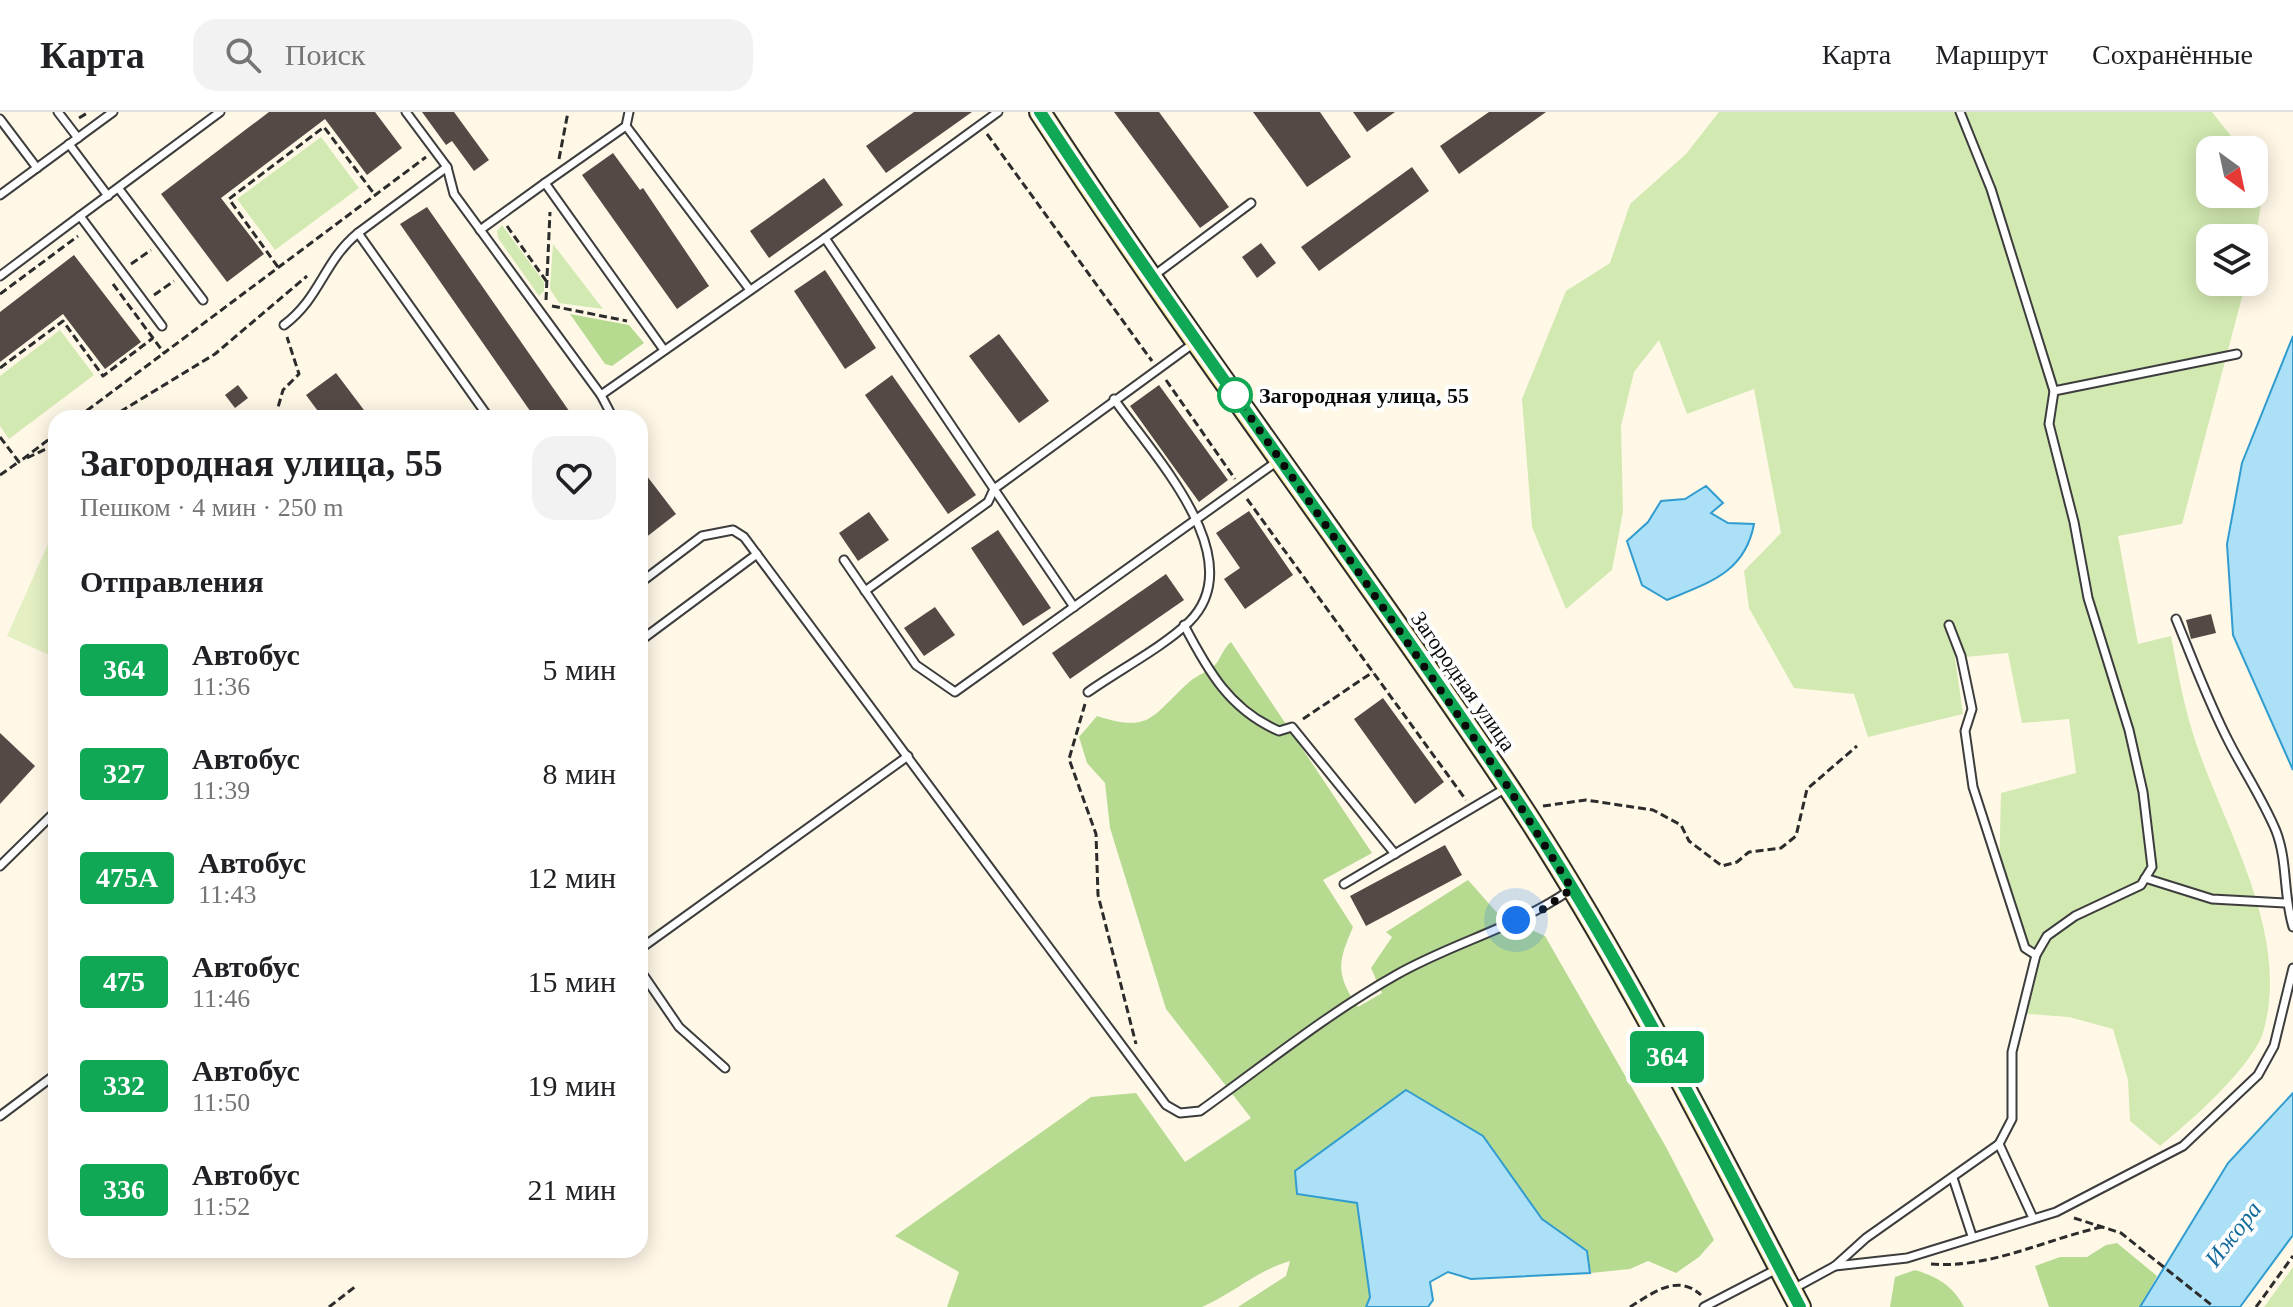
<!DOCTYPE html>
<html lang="ru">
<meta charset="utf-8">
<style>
body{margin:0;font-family:Georgia,serif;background:#f2f2f2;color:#202124;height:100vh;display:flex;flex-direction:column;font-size:30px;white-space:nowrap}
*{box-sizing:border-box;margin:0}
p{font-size:26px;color:#757577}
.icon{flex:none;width:44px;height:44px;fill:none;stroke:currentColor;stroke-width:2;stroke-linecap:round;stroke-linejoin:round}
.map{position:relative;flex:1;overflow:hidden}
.sheet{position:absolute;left:48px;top:298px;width:600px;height:848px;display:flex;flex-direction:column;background:#fff;border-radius:24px;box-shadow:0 4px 20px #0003}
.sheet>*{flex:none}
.badge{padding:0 16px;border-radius:6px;font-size:28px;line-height:52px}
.needle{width:52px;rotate:147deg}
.fabs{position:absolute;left:2196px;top:24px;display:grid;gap:16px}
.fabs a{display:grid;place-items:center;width:72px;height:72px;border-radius:16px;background:#fff;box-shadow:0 4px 20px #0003;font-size:40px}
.you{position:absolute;width:40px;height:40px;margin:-20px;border:6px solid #fff;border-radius:50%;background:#1a73e8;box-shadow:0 0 0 12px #1a73e833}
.map>.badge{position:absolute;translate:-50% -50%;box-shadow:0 0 0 4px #fff}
h2{padding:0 32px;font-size:30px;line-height:72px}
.round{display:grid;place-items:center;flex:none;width:84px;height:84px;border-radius:24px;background:#f2f2f2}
.headline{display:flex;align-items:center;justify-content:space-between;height:136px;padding:0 32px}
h1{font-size:38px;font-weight:700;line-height:60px}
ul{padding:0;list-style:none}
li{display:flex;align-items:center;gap:24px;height:104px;padding:0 32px}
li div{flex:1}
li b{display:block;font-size:30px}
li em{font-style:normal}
li .badge{min-width:88px;font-weight:700;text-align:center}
header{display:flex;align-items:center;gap:48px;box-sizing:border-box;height:112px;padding:0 40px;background:#fff;border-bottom:2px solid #e0e0e0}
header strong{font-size:38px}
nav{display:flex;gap:44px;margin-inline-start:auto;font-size:28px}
.search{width:560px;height:72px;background:#f2f2f2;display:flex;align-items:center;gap:20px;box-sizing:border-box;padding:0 28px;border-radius:24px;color:#757577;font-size:30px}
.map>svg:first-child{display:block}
.green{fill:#d2e9b1}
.forest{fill:#b7da91}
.pitch{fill:#e4f0c3}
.water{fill:#abe0f7;stroke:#319ccf;stroke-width:2}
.building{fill:#534a46}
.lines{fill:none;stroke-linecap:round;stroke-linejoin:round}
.lane-casing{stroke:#3d3d3d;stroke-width:11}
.secondary-casing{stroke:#2c2c2c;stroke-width:24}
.path{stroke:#2c2c2c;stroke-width:3;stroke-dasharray:8 4;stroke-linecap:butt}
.lane{stroke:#fff;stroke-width:7}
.secondary{stroke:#ffeda2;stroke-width:20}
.line-casing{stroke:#fff;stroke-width:18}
.line{stroke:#10a855;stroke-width:12}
.walk{stroke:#0a0a0a;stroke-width:8;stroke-dasharray:0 14.4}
.stop-dot{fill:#fff;stroke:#10a855;stroke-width:4}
.labels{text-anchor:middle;stroke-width:8;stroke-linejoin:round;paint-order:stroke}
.stop-label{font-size:22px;font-weight:bold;fill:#0a0a0a;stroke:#fff;text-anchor:start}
.street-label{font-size:22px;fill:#0a0a0a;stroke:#fff}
.water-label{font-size:24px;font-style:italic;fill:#136b9c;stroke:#fff}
</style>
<header>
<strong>Карта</strong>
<div class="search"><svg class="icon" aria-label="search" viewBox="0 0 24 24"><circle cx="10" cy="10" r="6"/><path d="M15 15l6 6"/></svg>Поиск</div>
<nav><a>Карта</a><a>Маршрут</a><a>Сохранённые</a></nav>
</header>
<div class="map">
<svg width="2293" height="1195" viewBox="0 0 2293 1195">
<rect width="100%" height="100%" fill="#fff8e7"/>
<g class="green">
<path d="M1719,0h493l30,38h-32v44h44v-13l7,23 -7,44v-10h-44v44h36l-64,242 -64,12 20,108 33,-8c7,36 13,72 25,107 30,89 97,195 66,293 -15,35 -72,86 -102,110l-30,-25 -2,-41 -15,-51 -44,-12 -42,-3 5,-48 -33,-91 2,-82 75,-20 -7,-54 -47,4 -14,-70 -53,5 8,56 -95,23 -14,-43 -60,-6 -45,-80 -5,-37 37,-38 -27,-144 -67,25 -28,-74 -25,32 -13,54 2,86 -11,58 -46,39 -34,-82 -10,-128 44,-108 44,-28 20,-59 56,-50z"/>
<path d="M321,25l38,51 -84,62 -38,-51z"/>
<path d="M502,113l42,57v9l-5,5 -41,-58 -1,-7z"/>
<path d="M553,132l50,65 -44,-6 -9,-14z"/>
<path d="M60,218l34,45 -85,64 -9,-13v-50z"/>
<path d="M2293,1155v40h-29z"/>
</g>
<g class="forest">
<path d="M570,202l59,11 15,18 -32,23 -7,-2z"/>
<path d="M1231,530l141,211 -49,27 30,47c-15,35 -18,47 5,80l24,-14 -11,-25 21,-31 -6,-5 82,-52 31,35 46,21 121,211 48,93 -15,17 -23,16 -28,-12 -18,8 -39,4 -4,-22 -45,-32 -59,-83 -185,58 59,9 13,94 -4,10h-128l48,-31 4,-15c-34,10 -56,32 -88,46h-255l12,-35 -64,-36 196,-139 45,-4 49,69 66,-44 -85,-109 -56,-181 -5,-45 -18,-20 -8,-26 18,-21c53,17 54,1 90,-32 8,-8 18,-11 26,-17 8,-7 9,-18 18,-25z"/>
<path d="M2117,1131l40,33 -17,31h-91l-14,-41 25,-9h27l19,-12z"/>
<path d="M1915,1158c23,7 38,16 49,37h-74l5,-30z"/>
</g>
<path class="pitch" d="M56,414v132l-49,-22z"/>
<g class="water">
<path d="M2293,224v434l-60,-135 -6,-91 15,-81z"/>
<path d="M1706,374l17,17 -12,10 17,10 26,1c-9,49 -46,59 -87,76l-25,-15 -15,-44 21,-19 13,-21 24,-2z"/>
<path d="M1406,978l77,46 59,83 45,32 3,22 -119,6 -23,-7 -18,10 3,18 -5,7h-62l4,-10 -13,-94 -60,-9 -2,-23z"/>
<path d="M2293,981v142l-53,72h-100l88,-144z"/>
</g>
<g class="building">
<path d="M269,0h106l27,36 -35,27 -42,-56 -104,79 43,56 -37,28 -66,-88z"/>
<path d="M422,0h32l35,48 -15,11 -22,-30 -6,4z"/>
<path d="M914,0h58l-86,61 -20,-27z"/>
<path d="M1114,0h45l70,95 -29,21z"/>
<path d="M1253,0h67l31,45 -44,30z"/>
<path d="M1353,0h42l-28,20z"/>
<path d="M1489,0h57l-87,62 -19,-28z"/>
<path d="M613,41l27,37 3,-2 66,98 -32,23 -95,-134z"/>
<path d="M1412,55l17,24 -110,80 -18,-24z"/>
<path d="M824,66l19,27 -74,53 -19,-27z"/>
<path d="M427,95l147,211h-39l-135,-194z"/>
<path d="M1261,131l15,20 -19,15 -15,-21z"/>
<path d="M74,143l67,87 -36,27 -42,-55 -63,48v-50z"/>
<path d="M825,158l51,78 -31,21 -51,-78z"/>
<path d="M999,222l50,67 -30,22 -50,-67z"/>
<path d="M336,261l34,45h-47l-17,-23z"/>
<path d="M892,263l84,120 -28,19 -83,-119z"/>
<path d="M238,273l10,13 -13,10 -10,-13z"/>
<path d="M1159,273l69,95 -29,22 -69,-96z"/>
<path d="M640,355l36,47 -36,28z"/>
<path d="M1249,399l44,64 -48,34 -21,-30 16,-11 -24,-35z"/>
<path d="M869,400l20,28 -31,21 -19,-28z"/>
<path d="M998,418l53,78 -28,18 -52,-78z"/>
<path d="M1166,462l18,26 -114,79 -18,-26z"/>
<path d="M935,495l20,28 -31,21 -20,-28z"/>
<path d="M2211,502l5,19 -25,6 -5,-19z"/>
<path d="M1383,586l61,84 -29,22 -61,-85z"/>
<path d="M0,621l35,33 -35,38z"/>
<path d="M1445,733l17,30 -96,51 -16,-30z"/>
</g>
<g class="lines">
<defs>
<g id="lane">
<path d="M58,0l20,26"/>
<path d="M406,0l41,55 7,27 147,201"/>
<path d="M0,7l37,49"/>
<path d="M626,14l124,164"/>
<path d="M69,32l39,52"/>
<path d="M447,55l-89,66 131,185"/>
<path d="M545,71l81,-57 3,-14"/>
<path d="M119,77l84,111"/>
<path d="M0,83l113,-83"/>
<path d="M80,104l140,-104"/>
<path d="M480,118l65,-47 119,167"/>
<path d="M0,164l80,-60 82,110"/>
<path d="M1152,165l99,-74"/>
<path d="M284,213c37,-28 39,-63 74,-92"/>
<path d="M2054,279l183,-37"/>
<path d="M613,306l-12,-23 224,-157"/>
<path d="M844,448l72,105 39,27 324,-232"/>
<path d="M640,471l62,-47 31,-6 11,7 422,568 14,8 20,-2c64,-46 127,-97 196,-136 56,-32 121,-48 174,-85"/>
<path d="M865,479l123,-89 6,-13 -169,-251 173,-126"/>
<path d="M1074,495l-80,-118 200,-146"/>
<path d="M2176,507c17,41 33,85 54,125 15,29 33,56 46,87 12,31 7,64 17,96"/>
<path d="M1184,513c24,46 46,85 95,106l13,-4 103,127"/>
<path d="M1949,513l12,31 11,53 -7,22 8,56 52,161 11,7"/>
<path d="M640,529l117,-87"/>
<path d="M1088,580c31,-22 75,-45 101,-70 64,-63 -37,-168 -75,-223"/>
<path d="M0,754l56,-55"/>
<path d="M2145,766l67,21 73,4"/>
<path d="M1344,772l162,-96"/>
<path d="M640,837l268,-193"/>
<path d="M640,858l39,57 46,41"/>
<path d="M0,1004l56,-42"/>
<path d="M1999,1032l34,74"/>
<path d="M1953,1066l19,58"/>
<path d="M1835,1154l72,-8 149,-46 127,-66 75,-71 16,-29 19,-78"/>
<path d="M1793,1177l42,-23 31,-28 133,-94 13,-25v-67l24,-97 11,-19 28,-20 66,-31 11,-18 -9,-75 -14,-62 -41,-132 -14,-76 -25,-98 5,-33 -63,-202 -31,-77"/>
<path d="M1704,1195l73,-38"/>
</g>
<path id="secondary" d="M1040,0c149,229 315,446 467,673 111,166 200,346 293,522"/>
</defs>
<use href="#lane" class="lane-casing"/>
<use href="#secondary" class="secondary-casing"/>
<g class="path">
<path d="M79,6l10,-6"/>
<path d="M987,22l165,227"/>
<path d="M559,47l9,-47"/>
<path d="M507,114l40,56"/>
<path d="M131,152l20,-14"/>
<path d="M278,155l-49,-68 95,-72 51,68"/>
<path d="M113,172l51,69 262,-196"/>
<path d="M0,182l78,-58"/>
<path d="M154,183l20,-14"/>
<path d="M546,188l4,-88"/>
<path d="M552,194l75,15"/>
<path d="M0,256l63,-47 40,55 50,-38"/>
<path d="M1166,268l69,99"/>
<path d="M77,306l87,-65"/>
<path d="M110,306l105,-64 92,-78"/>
<path d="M275,306l8,-28 16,-16 -12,-37"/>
<path d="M0,325l19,25 37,-28"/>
<path d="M27,346l29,-14"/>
<path d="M0,363l20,-14"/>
<path d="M1247,387l219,301"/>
<path d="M1085,592l-16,55 27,75 2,61 38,149"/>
<path d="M1303,607l70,-47"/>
<path d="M1543,694l43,-6 67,10 28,15 8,16 33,25 15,-4 12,-10 32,-4 15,-12 11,-47 50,-43"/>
<path d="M2074,1106l47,15 93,74"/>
<path d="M1931,1152c59,5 115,-25 171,-37"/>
<path d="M329,1195l27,-21"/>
<path d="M1630,1195c23,-14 47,-34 71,-12"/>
<path d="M2256,1195l37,-51"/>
</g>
<use href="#lane" class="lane"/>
<use href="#secondary" class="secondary"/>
</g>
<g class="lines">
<defs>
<path id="line" d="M1040,0c150,228 315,446 467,673 111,166 201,346 293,522"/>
</defs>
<use href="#line" class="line-casing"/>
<use href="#line" class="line"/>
<path class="walk" d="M1235,283l273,392 64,102 -33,23 -23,8"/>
</g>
<circle class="stop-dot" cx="1235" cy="283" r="16"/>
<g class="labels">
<g class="stop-label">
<text x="1259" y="291">Загородная улица, 55</text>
</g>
<g class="street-label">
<text transform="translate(1464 569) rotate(55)" y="8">Загородная улица</text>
</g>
<g class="water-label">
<text transform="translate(2233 1122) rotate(-52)" y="8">Ижора</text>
</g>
</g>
</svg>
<div class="fabs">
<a><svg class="needle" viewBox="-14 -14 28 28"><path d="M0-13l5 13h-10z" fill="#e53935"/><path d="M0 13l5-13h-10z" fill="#757577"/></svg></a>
<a><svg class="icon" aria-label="layers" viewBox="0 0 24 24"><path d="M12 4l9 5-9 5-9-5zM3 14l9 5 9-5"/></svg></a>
</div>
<div class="you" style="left:1516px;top:808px"></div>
<b class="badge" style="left:1667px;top:945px;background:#10a855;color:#fff">364</b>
<section class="sheet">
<div class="headline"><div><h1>Загородная улица, 55</h1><p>Пешком · 4 мин · 250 m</p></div><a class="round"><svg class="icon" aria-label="heart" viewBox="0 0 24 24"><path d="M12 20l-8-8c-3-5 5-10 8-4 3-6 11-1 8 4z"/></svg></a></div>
<h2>Отправления</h2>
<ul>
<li><span class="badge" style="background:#10a855;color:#fff">364</span><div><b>Автобус</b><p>11:36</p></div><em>5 мин</em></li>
<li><span class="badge" style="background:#10a855;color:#fff">327</span><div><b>Автобус</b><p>11:39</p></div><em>8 мин</em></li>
<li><span class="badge" style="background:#10a855;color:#fff">475А</span><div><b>Автобус</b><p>11:43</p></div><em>12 мин</em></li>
<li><span class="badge" style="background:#10a855;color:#fff">475</span><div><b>Автобус</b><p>11:46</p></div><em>15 мин</em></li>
<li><span class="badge" style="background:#10a855;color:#fff">332</span><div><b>Автобус</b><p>11:50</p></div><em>19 мин</em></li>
<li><span class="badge" style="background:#10a855;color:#fff">336</span><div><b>Автобус</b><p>11:52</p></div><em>21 мин</em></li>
</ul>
</section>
</div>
